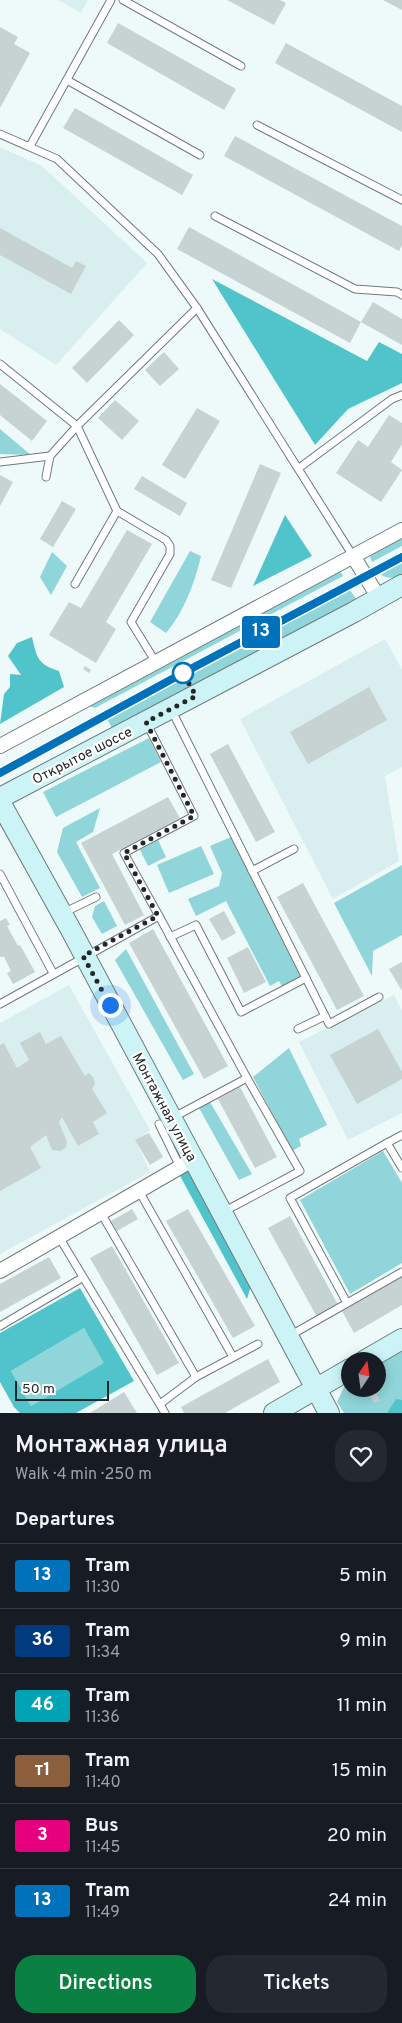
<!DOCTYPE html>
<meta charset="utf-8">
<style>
body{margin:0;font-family:Overpass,sans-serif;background:#242831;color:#f1f3f6;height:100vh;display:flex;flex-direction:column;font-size:19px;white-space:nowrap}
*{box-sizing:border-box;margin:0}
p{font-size:16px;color:#9ea1a6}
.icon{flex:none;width:28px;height:28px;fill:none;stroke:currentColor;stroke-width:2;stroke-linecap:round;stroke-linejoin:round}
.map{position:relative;height:1413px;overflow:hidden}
.drawer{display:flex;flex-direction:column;background:#171b24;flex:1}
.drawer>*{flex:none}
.badge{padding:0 10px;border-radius:4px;font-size:18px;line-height:32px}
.needle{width:32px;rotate:13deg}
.tools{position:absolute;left:341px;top:1352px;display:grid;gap:10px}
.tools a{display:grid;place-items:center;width:45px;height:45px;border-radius:50%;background:#171b24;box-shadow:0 2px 12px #0003;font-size:25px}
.scale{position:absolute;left:15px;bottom:12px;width:94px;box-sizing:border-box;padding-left:5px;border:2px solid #232727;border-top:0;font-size:14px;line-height:18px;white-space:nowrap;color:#232727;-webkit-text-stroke:4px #fff;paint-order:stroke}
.you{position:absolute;width:25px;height:25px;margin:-12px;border:4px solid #fff;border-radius:50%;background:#1a73e8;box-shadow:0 0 0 8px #1a73e833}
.map>.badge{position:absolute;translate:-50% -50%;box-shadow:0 0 0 2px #fff}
h2{padding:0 15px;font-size:19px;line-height:45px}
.round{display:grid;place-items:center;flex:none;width:52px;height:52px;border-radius:20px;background:#242831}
.summary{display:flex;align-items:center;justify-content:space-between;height:85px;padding:0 15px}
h1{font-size:24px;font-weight:600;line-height:38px}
.action{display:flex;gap:10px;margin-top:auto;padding:10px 15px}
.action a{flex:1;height:58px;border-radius:20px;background:#0b8043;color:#fff;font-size:20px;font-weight:600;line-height:58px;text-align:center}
.action a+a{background:#242831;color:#f1f3f6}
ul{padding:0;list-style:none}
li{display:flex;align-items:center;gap:15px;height:65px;padding:0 15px;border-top:1px solid #363941}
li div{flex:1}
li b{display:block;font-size:19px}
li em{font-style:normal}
li .badge{min-width:55px;font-weight:700;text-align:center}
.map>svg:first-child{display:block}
.built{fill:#d9eeef}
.green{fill:#8fd5d9}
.forest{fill:#51c4cb;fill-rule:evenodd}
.building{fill:#c7d2d2}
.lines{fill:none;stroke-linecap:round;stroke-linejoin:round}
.lane-casing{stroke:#707a7b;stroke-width:9}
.street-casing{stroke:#707a7b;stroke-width:16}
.secondary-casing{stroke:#707a7b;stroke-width:22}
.lane{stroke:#fff;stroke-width:7}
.street{stroke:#fff;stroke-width:14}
.secondary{stroke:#ccf4f6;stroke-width:20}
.tram{stroke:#858d8d;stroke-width:1}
.line-casing{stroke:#fff;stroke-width:11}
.line{stroke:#0072bc;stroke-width:8}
.walk{stroke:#232727;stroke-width:5;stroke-dasharray:0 9}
.stop-dot{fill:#fff;stroke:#0072bc;stroke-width:2.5}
.labels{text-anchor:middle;stroke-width:4.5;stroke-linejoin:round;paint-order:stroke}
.street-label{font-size:14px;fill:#232727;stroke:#fff}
</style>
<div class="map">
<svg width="402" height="1413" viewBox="0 0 402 1413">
<rect width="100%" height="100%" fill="#eefafa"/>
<g class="built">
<path d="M58,0h30l-7,13z"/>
<path d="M0,147l42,19 105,97 -91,102 -56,-36z"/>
<path d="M385,639l17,31v97l-17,9 14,85 -66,38 -93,-180z"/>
<path d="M69,985l81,145 -14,11 14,31 -150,82v-231z"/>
<path d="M394,995l8,16v102l-54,27 -49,-98z"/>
</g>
<g class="green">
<path d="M0,429l31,26 -31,-1z"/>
<path d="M402,538v8l-30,16 -2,-5 3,-4z"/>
<path d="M190,551l11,5c-6,26 -17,56 -35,77l-16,-11z"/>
<path d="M52,552l15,14 -16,29 -11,-18z"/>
<path d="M402,562v12c-9,5 -14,5 -22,0z"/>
<path d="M340,571l3,5 -248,132 -9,-3z"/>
<path d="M350,590l6,9 -244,129 -5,-9z"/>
<path d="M149,738l12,24 -105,55 -13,-25z"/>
<path d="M100,808l-7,24 -17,10 24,46 -18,9 -25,-45 6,-24z"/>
<path d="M231,837l70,140 -19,9 -3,-5 -9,5 -44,-85 -30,15 -8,-17 31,-13 3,-13 -12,-27z"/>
<path d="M158,840l8,17 -18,9 -8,-16z"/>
<path d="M201,846l13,28 -45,19 -12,-28z"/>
<path d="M402,865v70l-29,16 -1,25 -38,-73z"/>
<path d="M104,901l13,25 -15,8 -10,-17 3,-11z"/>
<path d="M126,949l68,125 -11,6 -68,-120z"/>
<path d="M289,1048l38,77 -28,14 2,7 -9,5 -39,-74z"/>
<path d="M210,1102l42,72 -13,6 -40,-72z"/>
<path d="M383,1151l19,32v80l-52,31 -50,-94z"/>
<path d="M84,1328l21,35 -74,43 -20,-35z"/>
<path d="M402,1352v61h-58l-7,-11 10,-21 3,-1v9h28v-24z"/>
</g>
<g class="forest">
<path d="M212,279l155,82 12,-19 23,12v29l-54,26 -33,36z"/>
<path d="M285,515l27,41 -59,30z"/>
<path d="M32,637c5,22 6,27 27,34l5,16 -64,37 4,-30 6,-7v-13l11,1 -13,-19 9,-13z"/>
<path d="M190,1168l62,115 -5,16 -68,-125z"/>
<path d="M80,1288l54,93 -58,32h-56l-6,-6 -14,-25v-49zM84,1328l20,35 -73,43 -20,-35z"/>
<path d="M396,1399l6,1v13h-15z"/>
</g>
<g class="building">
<path d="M227,0h53l6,3 -12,22z"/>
<path d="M383,0h19v10z"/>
<path d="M118,23l118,66 -12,21 -117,-67z"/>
<path d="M0,27l18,10 -4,7 16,9 -30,55z"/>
<path d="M286,43l116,63v26l-127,-69z"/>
<path d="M75,108l118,67 -11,20 -119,-67z"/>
<path d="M235,136l167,90v19l-3,6 -175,-95z"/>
<path d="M189,227l172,95 -11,21 -173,-94z"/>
<path d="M0,228l72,40 4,-7 10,5 -15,28 -71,-39z"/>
<path d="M373,302l29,17v26l-41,-23z"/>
<path d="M119,320l15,15 -47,48 -15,-15z"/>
<path d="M164,352l15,17 -19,17 -15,-16z"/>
<path d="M0,384l47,37 -15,20 -32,-26z"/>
<path d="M115,400l24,21 -17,19 -24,-22z"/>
<path d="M197,408l23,13 -35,58 -23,-14z"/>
<path d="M389,415l13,8v21l-11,18 11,8 -21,32 -45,-29 22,-33 10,7z"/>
<path d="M260,464l21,9 -50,115 -20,-8z"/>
<path d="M0,475l13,7 -13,24z"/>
<path d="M142,476l45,27 -7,13 -46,-27z"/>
<path d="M62,501l14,8 -23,38 -13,-8z"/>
<path d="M127,530l25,14 -46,78 10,7 -20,34 -47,-28 20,-33 12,6z"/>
<path d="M85,666l6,4 -2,3 -6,-4z"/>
<path d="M369,687l18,33 -79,44 -18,-32z"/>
<path d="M228,744l47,88 -19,10 -46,-88z"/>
<path d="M168,797l12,21 -68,36 32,61 -19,10 -44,-82z"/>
<path d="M303,883l61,113 -27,14 -60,-113z"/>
<path d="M224,911l12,22 -14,8 -13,-22z"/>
<path d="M6,918l4,7 -3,1 11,20 2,-1 15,27 -22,12 -6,-11 4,-2 -7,-14h-4v-36z"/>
<path d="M153,929l75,137 -24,13 -75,-136z"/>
<path d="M248,947l18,35 -22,11 -17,-35z"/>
<path d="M402,962v29l-13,-22z"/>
<path d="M378,1029l24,43v7l-45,25 -27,-49z"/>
<path d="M40,1032l6,12 15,-8 24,40 4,-3 4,4 2,7 -3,5 15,24 -14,9 6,12 -21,12 -16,-29 -3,5 8,20 -1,5 -5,4 -9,-1 -6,-15 -16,12 11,21 -41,23v-146l4,-2 13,25 12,-8 -9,-17z"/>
<path d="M240,1087l37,70 -22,11 -37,-69z"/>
<path d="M149,1133l14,24 -13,8 -15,-25z"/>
<path d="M132,1209l6,10 -21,12 -6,-10z"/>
<path d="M188,1209l67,117 -22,12 -67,-117z"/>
<path d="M290,1216l48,89 -21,12 -49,-89z"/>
<path d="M112,1246l67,117 -22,12 -67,-117z"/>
<path d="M49,1257l12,21 -61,34v-28z"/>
<path d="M402,1277v28l-48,28 -12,-22z"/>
<path d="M268,1359l12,23 -55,31h-41l-3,-6z"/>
<path d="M374,1389l6,12 -6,2 -6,-11z"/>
<path d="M124,1392l13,21h-47z"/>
</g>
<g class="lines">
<defs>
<g id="lane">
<path d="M123,0l118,66"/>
<path d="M67,80l133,75"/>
<path d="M257,125l145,75"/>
<path d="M0,134l57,25 101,95 39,54 156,248"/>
<path d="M30,146l81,-146"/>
<path d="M215,216l140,73 42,3 5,3"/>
<path d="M0,364l77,62 40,85 -42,73"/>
<path d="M0,462l50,-6"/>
<path d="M299,468l93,-69 10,-4"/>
<path d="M46,477l4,-21 27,-30 120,-118"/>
<path d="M117,511l49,29 4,6v8l-39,68 24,39"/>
<path d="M171,709l158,315 50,-27"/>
<path d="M252,871l42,-22"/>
<path d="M0,874l53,99"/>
<path d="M63,913l33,-16"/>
<path d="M159,916l88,162 -73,39"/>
<path d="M170,937l26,-12 45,87 65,-34"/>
<path d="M0,1004l159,-88 -35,-63 70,-37 -48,-94"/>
<path d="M298,1029l27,-13"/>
<path d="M159,1124l21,43"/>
<path d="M387,1143l15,-8"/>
<path d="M139,1191l94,166"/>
<path d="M223,1212l77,-41 -53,-93"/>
<path d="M101,1213l95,164"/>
<path d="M59,1237l106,176"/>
<path d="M347,1303l-57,-105 97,-55 15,25"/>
<path d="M0,1326l82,-48"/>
<path d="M291,1335l111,-63"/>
<path d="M160,1404l36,-27 62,-33"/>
</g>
<g id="street">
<path d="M353,556l26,42"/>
<path d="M0,746l402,-216"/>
<path d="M0,1271l194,-112"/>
</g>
<g id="secondary">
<path d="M0,798l354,-186 48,-27"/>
<path d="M0,802l71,128 258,483"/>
<path d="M364,1361l38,-22"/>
<path d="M274,1413l76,-44"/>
</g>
</defs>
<use href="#lane" class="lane-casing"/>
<use href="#street" class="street-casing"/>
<use href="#secondary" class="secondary-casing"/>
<use href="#lane" class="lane"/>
<use href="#street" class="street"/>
<use href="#secondary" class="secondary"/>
<path class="tram" d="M0,773l183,-100 219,-116"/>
</g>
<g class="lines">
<defs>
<path id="line" d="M0,773l183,-100 219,-116"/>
</defs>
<use href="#line" class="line-casing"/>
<use href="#line" class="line"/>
<path class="walk" d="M110,1005l-27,-49 75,-40 -34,-63 70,-37 -48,-94 50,-26 -13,-23"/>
</g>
<circle class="stop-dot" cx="183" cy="673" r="10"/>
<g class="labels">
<g class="street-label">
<text transform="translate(82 755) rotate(-27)" y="5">Открытое шоссе</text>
<text transform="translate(165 1107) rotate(62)" y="5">Монтажная улица</text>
</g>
</g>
</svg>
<div class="tools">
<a><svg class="needle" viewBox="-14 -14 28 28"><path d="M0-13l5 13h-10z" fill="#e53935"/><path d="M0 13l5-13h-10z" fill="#9ea1a6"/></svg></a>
</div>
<div class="scale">50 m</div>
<div class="you" style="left:110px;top:1005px"></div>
<b class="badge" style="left:261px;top:632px;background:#0072bc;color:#fff">13</b>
</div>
<section class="drawer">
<div class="summary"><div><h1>Монтажная улица</h1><p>Walk · 4 min · 250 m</p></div><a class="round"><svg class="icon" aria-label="heart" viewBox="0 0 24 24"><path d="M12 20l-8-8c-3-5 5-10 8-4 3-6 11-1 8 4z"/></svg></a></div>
<h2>Departures</h2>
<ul>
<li><span class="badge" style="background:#0072bc;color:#fff">13</span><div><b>Tram</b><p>11:30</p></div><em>5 min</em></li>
<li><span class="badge" style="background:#003b80;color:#fff">36</span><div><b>Tram</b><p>11:34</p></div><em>9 min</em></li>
<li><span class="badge" style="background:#00a3b4;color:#fff">46</span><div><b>Tram</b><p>11:36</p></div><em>11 min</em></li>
<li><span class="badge" style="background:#8b5e3c;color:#fff">т1</span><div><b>Tram</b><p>11:40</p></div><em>15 min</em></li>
<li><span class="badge" style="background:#e6007e;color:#fff">3</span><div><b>Bus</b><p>11:45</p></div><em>20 min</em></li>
<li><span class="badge" style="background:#0072bc;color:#fff">13</span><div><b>Tram</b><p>11:49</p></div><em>24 min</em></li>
</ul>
<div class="action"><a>Directions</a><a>Tickets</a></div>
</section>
